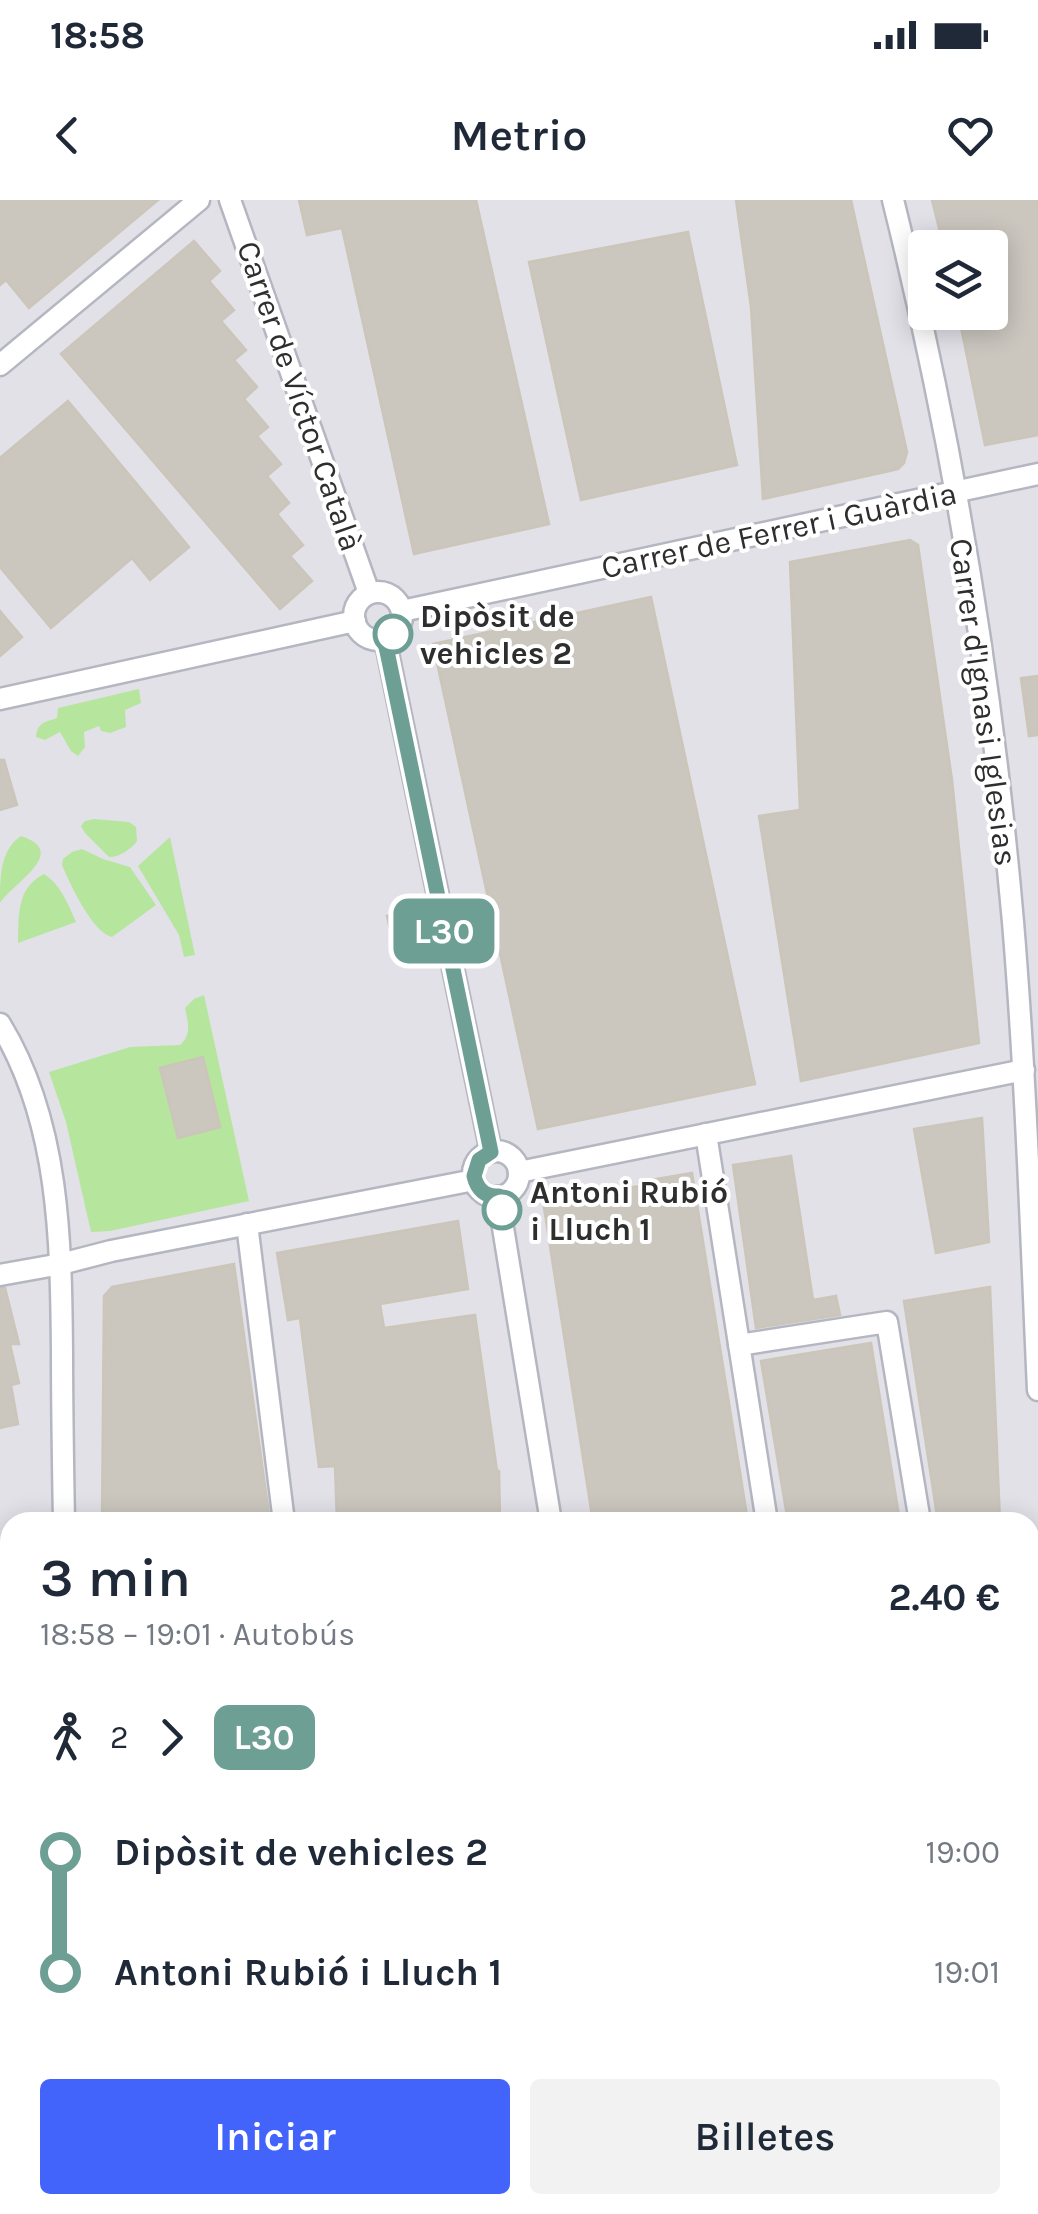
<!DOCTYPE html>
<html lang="es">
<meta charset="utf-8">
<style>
body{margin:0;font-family:Karla,sans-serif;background:#f2f2f3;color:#1f2937;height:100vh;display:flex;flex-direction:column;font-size:38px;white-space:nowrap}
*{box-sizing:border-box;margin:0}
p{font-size:32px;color:#747a83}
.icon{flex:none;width:55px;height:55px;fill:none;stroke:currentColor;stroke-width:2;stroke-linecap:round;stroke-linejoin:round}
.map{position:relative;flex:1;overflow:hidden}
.panel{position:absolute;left:0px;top:1312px;width:1040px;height:702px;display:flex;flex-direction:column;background:#fff;border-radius:30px 30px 0 0;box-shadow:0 5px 25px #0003}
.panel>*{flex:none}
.badge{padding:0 20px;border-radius:15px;font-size:35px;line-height:65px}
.controls{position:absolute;left:908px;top:30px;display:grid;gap:20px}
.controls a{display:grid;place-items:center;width:100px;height:100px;border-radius:10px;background:#fff;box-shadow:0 5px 25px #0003;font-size:50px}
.map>.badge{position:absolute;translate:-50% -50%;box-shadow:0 0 0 5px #fff}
.legs{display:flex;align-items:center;gap:15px;height:110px;padding:0 40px;font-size:32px}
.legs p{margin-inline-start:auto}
.head{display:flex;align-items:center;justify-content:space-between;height:170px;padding:0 40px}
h1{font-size:55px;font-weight:600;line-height:75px}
.primary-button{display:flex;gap:20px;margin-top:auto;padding:20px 40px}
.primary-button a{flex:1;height:115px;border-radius:10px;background:#4264fb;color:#fff;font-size:40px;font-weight:600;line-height:115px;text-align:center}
.primary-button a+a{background:#f2f2f3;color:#1f2937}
ul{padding:0 40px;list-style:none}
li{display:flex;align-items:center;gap:35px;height:120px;font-size:38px}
li i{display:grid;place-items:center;width:15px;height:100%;margin:0 12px;background:currentColor}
li i::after{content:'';width:25px;height:25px;margin:-12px;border:8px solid;border-radius:50%;background:#fff}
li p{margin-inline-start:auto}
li:first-child i{background:linear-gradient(#0000 50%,currentColor 0)}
li:last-child i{background:linear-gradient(currentColor 50%,#0000 0)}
.status{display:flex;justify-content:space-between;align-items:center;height:70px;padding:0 50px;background:#fff;direction:ltr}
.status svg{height:28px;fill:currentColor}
header{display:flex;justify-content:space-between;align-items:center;height:130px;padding:0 40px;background:#fff;font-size:45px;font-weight:600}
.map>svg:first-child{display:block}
.industrial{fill:#e3e1e8;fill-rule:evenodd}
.green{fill:#b6e59e}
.building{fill:#cbc7bf;stroke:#cbc5ba;stroke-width:2.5}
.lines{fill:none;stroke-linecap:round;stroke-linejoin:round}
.minor-casing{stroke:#b4b7c1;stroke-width:25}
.minor{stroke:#fff;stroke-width:20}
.line-1-casing{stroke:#fff;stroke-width:22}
.line-1{stroke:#6e9f95;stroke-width:15}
.stop-1-dot{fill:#fff;stroke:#6e9f95;stroke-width:5}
.labels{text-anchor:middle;stroke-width:8;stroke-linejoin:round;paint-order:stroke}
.street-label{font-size:32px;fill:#2e2e2e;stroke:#fff}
.stop-label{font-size:32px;font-weight:bold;fill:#2e2e2e;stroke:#fff;text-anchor:start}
</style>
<div class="status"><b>18:58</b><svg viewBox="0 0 49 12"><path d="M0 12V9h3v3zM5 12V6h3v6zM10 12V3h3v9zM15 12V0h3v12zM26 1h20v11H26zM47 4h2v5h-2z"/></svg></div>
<header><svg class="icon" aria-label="back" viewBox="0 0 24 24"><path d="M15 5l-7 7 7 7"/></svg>Metrio<svg class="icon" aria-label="heart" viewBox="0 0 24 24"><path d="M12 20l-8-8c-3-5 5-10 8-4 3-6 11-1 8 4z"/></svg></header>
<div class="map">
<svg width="1038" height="2014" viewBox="0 0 1038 2014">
<rect width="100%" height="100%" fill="#efe9e1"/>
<path class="industrial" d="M0,0h1038v2014h-1038zM925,48h65v64h-65zM10,1322h1020v683h-1020z"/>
<g class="green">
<path d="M139,489l2,14 -16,7 1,17 -16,6 -9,-2 -2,-5 -15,6 1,15 -7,9 -7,-5 -11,-19 -15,8 -9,-3c1,-14 9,-15 21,-19l1,-10z"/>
<path d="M94,619l35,3 7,5 1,14c-6,8 -17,16 -28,16l-24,-24 -4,-7 4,-5z"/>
<path d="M21,636c49,16 -7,46 -21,67 0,-26 0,-53 21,-67z"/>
<path d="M170,637l25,118 -11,2 -5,-22 -41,-69z"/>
<path d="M82,649l21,10 27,8 26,38 -44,32c-20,-5 -42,-53 -50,-72l1,-6 9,-7z"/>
<path d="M44,674c17,11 24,30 32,48l-58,21c1,-27 -2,-55 26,-69z"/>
<path d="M204,795l45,206 -139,30 -19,1 -25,-110 -17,-50 81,-25 50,-2c12,-10 8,-23 5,-37l9,-9z"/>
</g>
<g class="building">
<path d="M0,0h158l-129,108 -23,-28 -6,5z"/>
<path d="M299,0h177l73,324 -135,30 -72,-326 -35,7z"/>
<path d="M736,0h115l56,252 -3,11 -6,6 -135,30 -12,-192z"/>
<path d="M932,0h106v235l-53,10 -27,-133h32v-64h-46z"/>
<path d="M688,32l49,233 -156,35 -52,-238z"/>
<path d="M194,41l26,30 -11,10 25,29 -13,11 25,29 -12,10 23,27 -13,12 24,28 -11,9 24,28 -14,12 22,27 -12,11 26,31 -13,11 22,25 -32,28 -219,-255z"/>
<path d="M68,201l121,146 -39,33 -18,-22 -81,70 -51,-61v-109z"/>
<path d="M910,340l8,5 34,235 27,263 -178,38 -42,-265 41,-6 -10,-248z"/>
<path d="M651,397l104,487 -217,45 -105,-485z"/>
<path d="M0,411l22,26 -22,19z"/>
<path d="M1038,476v59l-9,1 -8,-58z"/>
<path d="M0,560h4l13,45 -17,5z"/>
<path d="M412,711l6,26 -25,5 -6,-26z"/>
<path d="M203,857l17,70 -42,11 -18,-70z"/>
<path d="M982,918l7,124 -53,11 -22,-124z"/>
<path d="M791,956l22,144 23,-4 4,19 -84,13 -23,-163z"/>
<path d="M692,973l56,349h-155l-50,-321 97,-15 -1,-4z"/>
<path d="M458,1021l10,68 -88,15 4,24 91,-13 22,156h2l1,51h-163l-2,-56 -16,1 -19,-149 -12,2 -11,-67z"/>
<path d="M234,1064l36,258h-168l2,-226 8,-9z"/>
<path d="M990,1087l10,235h-62l-34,-221z"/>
<path d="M0,1088h5l14,56h-9l9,39 -8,2 7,39 -18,4z"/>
<path d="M871,1143l29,179h-112l-27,-161z"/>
</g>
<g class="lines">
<defs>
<g id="minor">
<path d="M230,0l139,393"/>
<path d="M893,0c59,237 99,479 120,722 13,156 18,312 25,468"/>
<path d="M0,165l199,-165"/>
<circle cx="378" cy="416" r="24"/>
<path d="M402,411l636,-137"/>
<path d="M385,439l106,513"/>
<path d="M0,499l355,-78"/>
<path d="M0,824c60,98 61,218 62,329 0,56 1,113 2,169"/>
<path d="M706,934l61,388"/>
<circle cx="496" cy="974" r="23"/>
<path d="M519,972l505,-102"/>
<path d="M498,997l53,325"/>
<path d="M247,1024l37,298"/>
<path d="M0,1075l61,-11 50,-13 363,-71"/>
<path d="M739,1145l148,-23 33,200"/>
<path d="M0,1500h10"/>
<path d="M1030,1511h8"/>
<path d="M0,1934l10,-95"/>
<path d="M396,2005v9"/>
<path d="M812,2005v9"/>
</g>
</defs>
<use href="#minor" class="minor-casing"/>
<use href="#minor" class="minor"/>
</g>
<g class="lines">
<defs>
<path id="line-1" d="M393,434l-9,4 4,18 103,496 -12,8 -5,16c3,13 11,21 24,20l4,14"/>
</defs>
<use href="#line-1" class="line-1-casing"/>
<use href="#line-1" class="line-1"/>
</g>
<g class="stop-1-dot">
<circle cx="393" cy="434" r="18"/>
<circle cx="502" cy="1010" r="18"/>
</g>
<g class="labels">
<g class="street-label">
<text transform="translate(300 196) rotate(71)" y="11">Carrer de Víctor Català</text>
<text transform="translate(779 330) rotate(-12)" y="11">Carrer de Ferrer i Guàrdia</text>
<text transform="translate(984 502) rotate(82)" y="11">Carrer d'Ignasi Iglesias</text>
</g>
<g class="stop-label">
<text x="420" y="427">Dipòsit de<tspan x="420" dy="37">vehicles 2</tspan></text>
<text x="530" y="1003">Antoni Rubió<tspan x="530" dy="37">i Lluch 1</tspan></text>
</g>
</g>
</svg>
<div class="controls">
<a><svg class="icon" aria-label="layers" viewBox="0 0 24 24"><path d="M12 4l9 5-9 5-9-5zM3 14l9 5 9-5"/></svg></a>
</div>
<b class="badge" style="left:444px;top:731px;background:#6e9f95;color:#fff">L30</b>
<section class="panel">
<div class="head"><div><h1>3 min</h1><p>18:58 – 19:01 · Autobús</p></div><b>2.40 €</b></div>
<div class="legs"><svg class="icon" aria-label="walk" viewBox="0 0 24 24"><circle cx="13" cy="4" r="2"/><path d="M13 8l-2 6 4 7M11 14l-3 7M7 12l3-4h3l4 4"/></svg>2<svg class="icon" aria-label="forward" viewBox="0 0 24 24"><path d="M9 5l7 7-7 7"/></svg><b class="badge" style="background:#6e9f95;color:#fff">L30</b></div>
<ul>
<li><i style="color:#6e9f95"></i><b>Dipòsit de vehicles 2</b><p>19:00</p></li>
<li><i style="color:#6e9f95"></i><b>Antoni Rubió i Lluch 1</b><p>19:01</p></li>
</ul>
<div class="primary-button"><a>Iniciar</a><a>Billetes</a></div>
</section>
</div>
